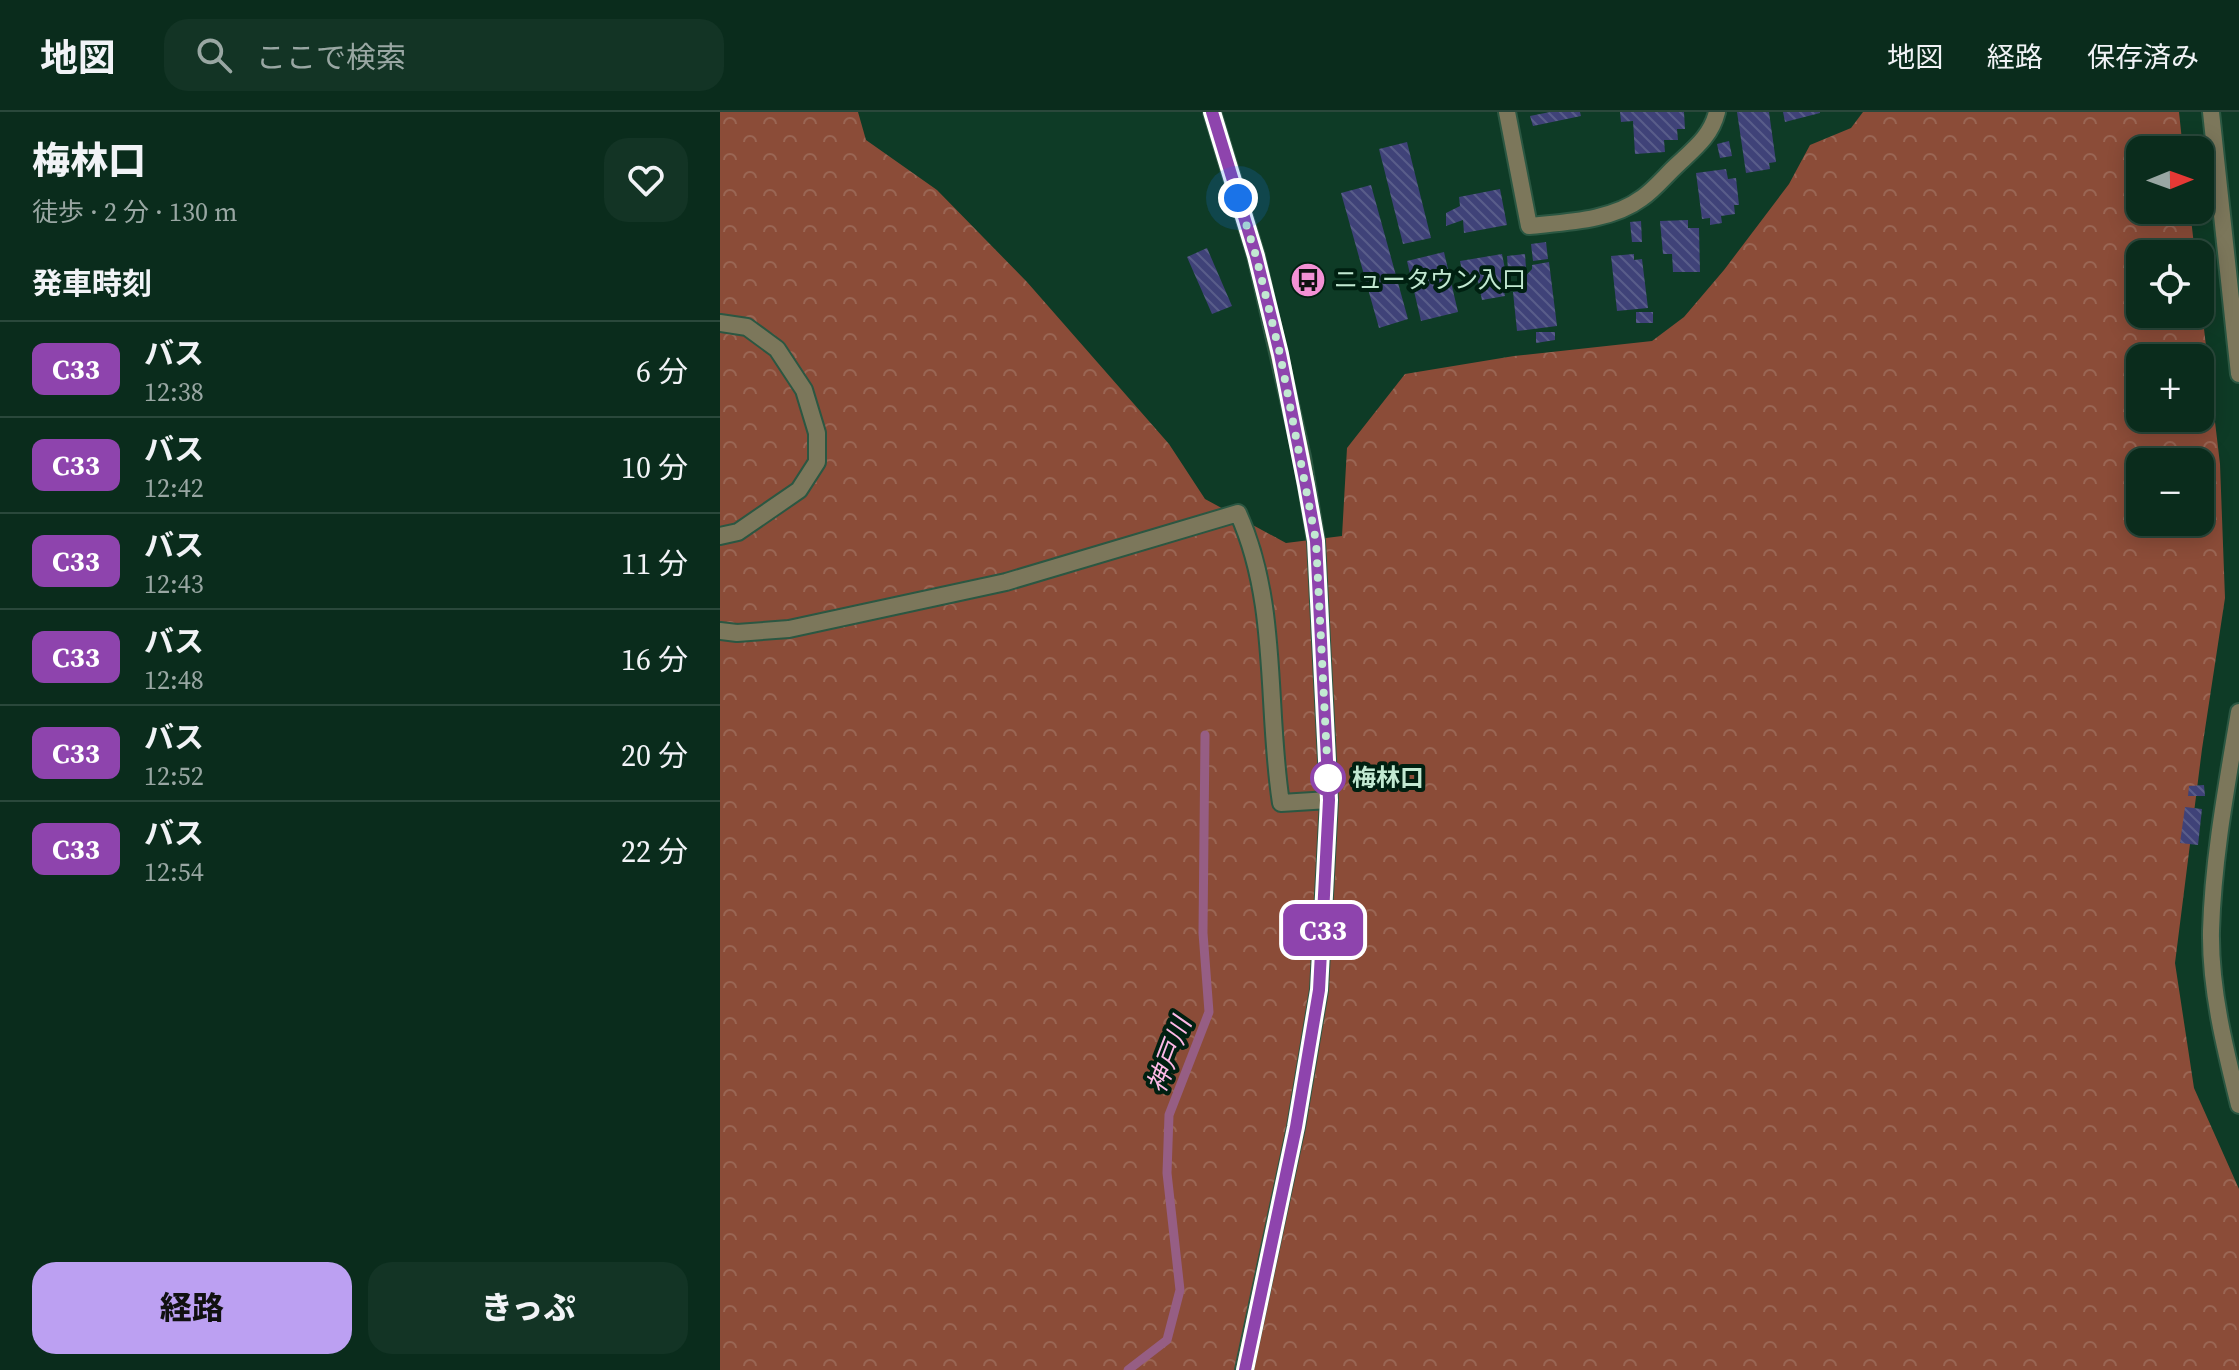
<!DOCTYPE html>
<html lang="ja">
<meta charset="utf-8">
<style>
body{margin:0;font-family:"Source Serif 4","Noto Sans JP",serif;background:#133425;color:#f1f3f6;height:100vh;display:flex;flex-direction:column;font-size:30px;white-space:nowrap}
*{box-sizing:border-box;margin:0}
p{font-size:26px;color:#99a7a3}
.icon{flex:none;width:44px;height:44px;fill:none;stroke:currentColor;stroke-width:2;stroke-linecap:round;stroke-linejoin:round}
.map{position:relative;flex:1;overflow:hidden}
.side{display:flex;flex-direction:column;background:#0a2c1c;width:720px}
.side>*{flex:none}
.badge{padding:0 16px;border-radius:12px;font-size:28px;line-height:52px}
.needle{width:52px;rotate:89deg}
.buttons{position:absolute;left:1406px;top:24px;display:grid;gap:16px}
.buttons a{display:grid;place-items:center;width:88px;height:88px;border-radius:16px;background:#0a2c1c;box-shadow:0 4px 20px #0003,0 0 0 2px #2a483b;font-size:40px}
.you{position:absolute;width:40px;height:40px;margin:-20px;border:6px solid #fff;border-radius:50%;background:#1a73e8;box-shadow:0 0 0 12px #1a73e833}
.map>.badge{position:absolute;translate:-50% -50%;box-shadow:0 0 0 4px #fff}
h2{padding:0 32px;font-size:30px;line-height:72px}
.round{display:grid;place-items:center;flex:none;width:84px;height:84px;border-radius:24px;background:#133425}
.summary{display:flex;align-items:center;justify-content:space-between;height:136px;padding:0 32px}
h1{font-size:38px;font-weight:800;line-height:60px}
.action{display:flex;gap:16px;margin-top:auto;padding:16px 32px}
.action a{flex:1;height:92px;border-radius:24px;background:#bca0f2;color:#111;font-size:32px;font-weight:800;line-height:92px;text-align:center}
.action a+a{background:#133425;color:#f1f3f6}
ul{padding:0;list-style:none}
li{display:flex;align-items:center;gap:24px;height:96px;padding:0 32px;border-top:2px solid #2a483b}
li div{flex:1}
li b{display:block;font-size:30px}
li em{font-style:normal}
li .badge{min-width:88px;font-weight:700;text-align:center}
header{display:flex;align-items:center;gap:48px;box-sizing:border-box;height:112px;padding:0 40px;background:#0a2c1c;border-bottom:2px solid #2a483b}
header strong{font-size:38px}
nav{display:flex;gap:44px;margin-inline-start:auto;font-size:28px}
.search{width:560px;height:72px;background:#133425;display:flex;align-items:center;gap:20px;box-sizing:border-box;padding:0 28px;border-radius:24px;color:#99a7a3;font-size:30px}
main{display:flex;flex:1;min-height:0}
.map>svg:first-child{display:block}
.forest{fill:url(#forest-crowns);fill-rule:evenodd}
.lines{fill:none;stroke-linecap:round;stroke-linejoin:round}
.stream{stroke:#965e84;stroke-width:9}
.building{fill:url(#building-back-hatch)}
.minor-casing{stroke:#2b5742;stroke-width:20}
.tertiary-casing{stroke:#2b5742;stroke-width:20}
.minor{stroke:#7c775b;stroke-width:16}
.tertiary{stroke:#7c775b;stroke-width:16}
.line-casing{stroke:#fff;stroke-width:18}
.line{stroke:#8e44ad;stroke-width:12}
.walk{stroke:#c2e9d2;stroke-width:8;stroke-dasharray:0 14.4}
.stop-dot{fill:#fff;stroke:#8e44ad;stroke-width:4}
.labels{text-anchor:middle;stroke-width:8;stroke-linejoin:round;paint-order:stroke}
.poi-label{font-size:24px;fill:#c2e9d2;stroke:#002011;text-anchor:start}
.stop-label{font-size:24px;font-weight:bold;fill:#c2e9d2;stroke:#002011;text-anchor:start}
.water-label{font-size:26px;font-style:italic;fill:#fdb9e7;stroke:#002011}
</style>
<header>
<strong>地図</strong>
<div class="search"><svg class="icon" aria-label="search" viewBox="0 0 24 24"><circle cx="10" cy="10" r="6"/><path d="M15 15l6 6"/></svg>ここで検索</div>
<nav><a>地図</a><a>経路</a><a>保存済み</a></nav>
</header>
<main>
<section class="side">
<div class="summary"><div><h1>梅林口</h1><p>徒歩 · 2 分 · 130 m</p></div><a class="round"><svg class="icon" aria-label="heart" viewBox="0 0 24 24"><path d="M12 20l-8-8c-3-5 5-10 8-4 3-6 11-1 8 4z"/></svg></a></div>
<h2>発車時刻</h2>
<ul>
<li><span class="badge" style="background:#8e44ad;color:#fff">C33</span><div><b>バス</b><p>12:38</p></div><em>6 分</em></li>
<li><span class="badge" style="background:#8e44ad;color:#fff">C33</span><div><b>バス</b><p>12:42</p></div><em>10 分</em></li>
<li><span class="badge" style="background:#8e44ad;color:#fff">C33</span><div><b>バス</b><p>12:43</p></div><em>11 分</em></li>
<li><span class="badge" style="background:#8e44ad;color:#fff">C33</span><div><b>バス</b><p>12:48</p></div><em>16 分</em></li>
<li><span class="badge" style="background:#8e44ad;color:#fff">C33</span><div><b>バス</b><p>12:52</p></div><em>20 分</em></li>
<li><span class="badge" style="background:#8e44ad;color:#fff">C33</span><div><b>バス</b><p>12:54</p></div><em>22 分</em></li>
</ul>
<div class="action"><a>経路</a><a>きっぷ</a></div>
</section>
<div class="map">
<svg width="1519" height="1258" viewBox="0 0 1519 1258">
<defs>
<pattern id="forest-crowns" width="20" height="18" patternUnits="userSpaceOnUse" patternTransform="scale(2)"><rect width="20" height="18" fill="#8b4c38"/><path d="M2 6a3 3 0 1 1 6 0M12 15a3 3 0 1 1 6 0" fill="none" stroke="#9a6654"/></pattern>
<pattern id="building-back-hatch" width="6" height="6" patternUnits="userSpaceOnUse" patternTransform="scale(2)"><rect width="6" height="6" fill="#3f4278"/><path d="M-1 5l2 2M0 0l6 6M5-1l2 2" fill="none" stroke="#595d8a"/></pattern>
</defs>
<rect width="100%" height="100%" fill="#0e3b26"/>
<path class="forest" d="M0,0h138l8,28 71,50 90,92 142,162 36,55 81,44 56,-7 5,-88 58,-74 109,-18 138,-15 32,-24 40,-47 65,-86 21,-39 41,-17 12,-16h316l4,38h-43v60h50l5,44h-55v60h60v-19l20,169 5,134 -23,151 -27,214 19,125 45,101v181h-1519zM1420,246h60v60h-60zM1420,350h60v60h-60z"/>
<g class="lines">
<path class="stream" d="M408,1258l39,-30 13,-50 -13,-117 2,-58 40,-103 -6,-79 2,-198"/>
</g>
<g class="building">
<path d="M830,0h30l1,4 -48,10 -3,-10z"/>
<path d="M900,0h64l1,17h-8l1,11h-14l1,12 -30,2 -2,-33 -12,1z"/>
<path d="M1017,0h32l7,50 -7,1 1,6 -24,4z"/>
<path d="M1063,0h37v1l-35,9z"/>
<path d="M1009,29l3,15 -12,2 -3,-14z"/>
<path d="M687,30l24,96 -28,6 -24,-95z"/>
<path d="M1006,57l2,10 8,-1 3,27h-5l1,9 -14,2 1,7 -12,2v-7l-8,1 -6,-46z"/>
<path d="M651,73l37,134 -29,9 -38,-135z"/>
<path d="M780,77l7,36 -43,8 -1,-13 -17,6v-13l14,-7 -1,-9z"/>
<path d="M968,108v8h11l1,44h-27l-1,-18h-9l-3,-33z"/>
<path d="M921,109l1,21h-10l-2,-20z"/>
<path d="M826,130l2,17 -15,2 -2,-17z"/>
<path d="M487,136l25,58 -20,8 -25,-57z"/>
<path d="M724,140l14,60 -37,9 -14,-60z"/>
<path d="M782,142l4,20 -5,1 4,21 -23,4 -4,-19 -13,3 -5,-23z"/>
<path d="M805,142l1,14 -18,2 -1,-14z"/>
<path d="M914,142v6l8,-1 6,49 -31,3 -6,-55z"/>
<path d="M829,150l8,64 -40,5 -4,-39 9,-1v-11l10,-11v-4z"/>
<rect x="916" y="200" width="17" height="11"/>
<path d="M816,220h19v8l-19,3z"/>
<path d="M1484,673l1,11h-17l1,-10z"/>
<path d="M1465,695l17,2 -4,36 -18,-2z"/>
</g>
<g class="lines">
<defs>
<g id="minor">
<path d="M787,0l22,114c37,-4 82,-5 113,-28 13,-9 24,-23 35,-33 18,-17 34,-29 40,-53"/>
<path d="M1491,0l28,262"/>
<path d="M0,211l27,4 30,22 27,41 13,43v29l-18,28 -61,42 -18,4"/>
<path d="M0,519l17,2 52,-4 217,-47 232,-69c41,90 28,194 43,290l48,-3"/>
<path d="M1519,600c-12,72 -26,146 -28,219 -1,58 14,118 28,174"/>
</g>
<path id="tertiary" d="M492,0l44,144 46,201 14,84 13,259 -10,190 -23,137 -52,243"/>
</defs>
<use href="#minor" class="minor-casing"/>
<use href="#tertiary" class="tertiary-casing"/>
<use href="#minor" class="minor"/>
<use href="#tertiary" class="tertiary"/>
</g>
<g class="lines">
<defs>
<path id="line" d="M492,0l44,144 24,98 26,131 10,56 13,259 -10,190 -23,137 -51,243"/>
</defs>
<use href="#line" class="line-casing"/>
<use href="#line" class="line"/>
<path class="walk" d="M518,86l18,58 24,98 36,187 12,237"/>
</g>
<defs>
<symbol id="bus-disc" viewBox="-11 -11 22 22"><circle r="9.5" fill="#f391d5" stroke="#002011"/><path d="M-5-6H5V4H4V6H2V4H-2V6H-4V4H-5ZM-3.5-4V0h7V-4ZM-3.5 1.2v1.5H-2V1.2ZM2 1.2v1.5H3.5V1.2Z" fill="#111"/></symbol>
</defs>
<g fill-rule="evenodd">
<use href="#bus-disc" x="568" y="148" width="40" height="40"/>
</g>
<circle class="stop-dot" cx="608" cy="666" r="16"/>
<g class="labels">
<g class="poi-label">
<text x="614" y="176">ニュータウン入口</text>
</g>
<g class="stop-label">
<text x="632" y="674">梅林口</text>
</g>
<g class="water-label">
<text transform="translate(449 943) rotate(-69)" y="9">神戸川</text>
</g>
</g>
</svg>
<div class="buttons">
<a><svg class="needle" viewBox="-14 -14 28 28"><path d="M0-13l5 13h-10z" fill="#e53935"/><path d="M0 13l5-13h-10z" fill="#99a7a3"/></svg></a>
<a><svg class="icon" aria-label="locate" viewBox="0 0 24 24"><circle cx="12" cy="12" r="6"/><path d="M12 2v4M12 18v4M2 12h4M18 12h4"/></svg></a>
<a>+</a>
<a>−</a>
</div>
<div class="you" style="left:518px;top:86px"></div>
<b class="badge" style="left:603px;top:818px;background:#8e44ad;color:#fff">C33</b>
</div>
</main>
